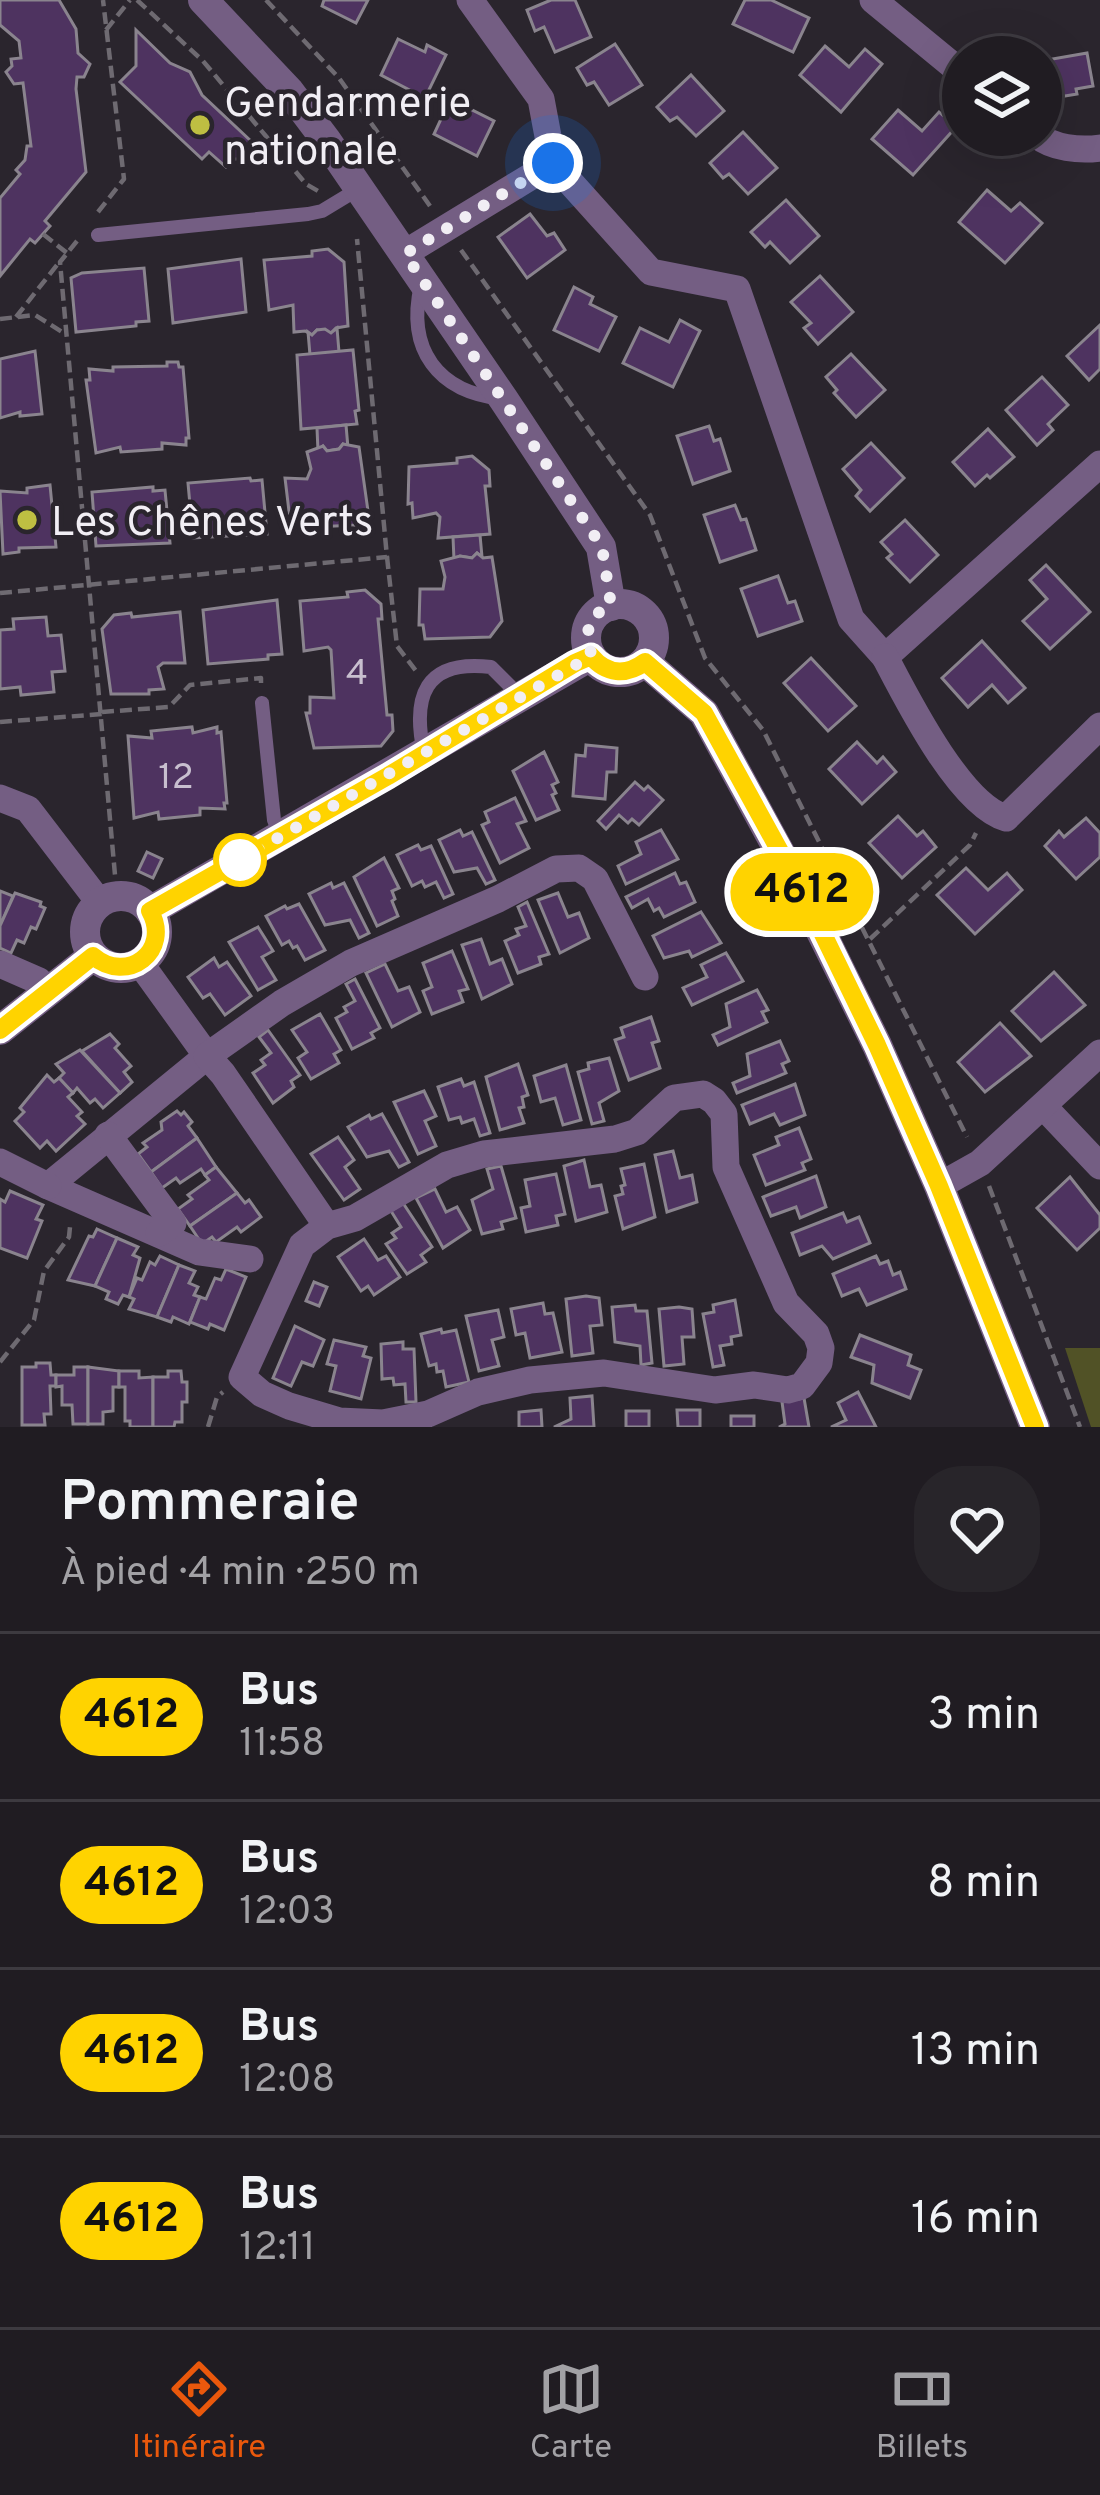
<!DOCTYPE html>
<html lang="fr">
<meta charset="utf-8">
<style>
body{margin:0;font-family:Overpass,sans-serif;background:#28252a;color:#f1f3f6;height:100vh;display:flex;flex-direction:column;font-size:45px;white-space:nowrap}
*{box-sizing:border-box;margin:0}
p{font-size:39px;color:#a2a1a5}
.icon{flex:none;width:66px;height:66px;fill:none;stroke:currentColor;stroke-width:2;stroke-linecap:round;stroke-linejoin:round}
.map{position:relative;height:1427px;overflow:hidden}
.panel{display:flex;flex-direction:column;background:#201c22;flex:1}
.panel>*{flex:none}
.badge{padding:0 24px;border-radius:39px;font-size:42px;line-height:78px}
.buttons{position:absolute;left:942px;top:36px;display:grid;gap:24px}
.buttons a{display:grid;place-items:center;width:120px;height:120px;border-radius:50%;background:#201c22;box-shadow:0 12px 48px #0002,0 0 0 3px #3d3a40;font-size:60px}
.you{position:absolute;width:60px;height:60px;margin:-30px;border:9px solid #fff;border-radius:50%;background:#1a73e8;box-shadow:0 0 0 18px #1a73e833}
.map>.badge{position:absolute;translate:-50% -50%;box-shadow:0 0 0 6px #fff}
.round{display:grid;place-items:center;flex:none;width:126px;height:126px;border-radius:48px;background:#28252a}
.headline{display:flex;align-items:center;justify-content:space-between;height:204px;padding:0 60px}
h1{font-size:57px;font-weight:600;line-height:90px}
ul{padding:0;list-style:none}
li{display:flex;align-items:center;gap:36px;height:168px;padding:0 60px;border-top:3px solid #3d3a40}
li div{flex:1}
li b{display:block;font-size:45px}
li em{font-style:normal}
li .badge{min-width:132px;font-weight:700;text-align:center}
.menu{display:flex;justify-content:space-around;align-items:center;height:168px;border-top:3px solid #3d3a40;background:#201c22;font-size:33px;color:#a2a1a5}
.menu a{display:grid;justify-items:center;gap:6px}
.menu .current{color:#ea580c}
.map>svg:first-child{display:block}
.green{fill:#515226}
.building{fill:#4e3360;stroke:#8a848e;stroke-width:3}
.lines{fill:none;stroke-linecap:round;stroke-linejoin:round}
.path{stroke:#6e6a71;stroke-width:4.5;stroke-dasharray:12 6;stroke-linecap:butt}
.service{stroke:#745e83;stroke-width:14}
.minor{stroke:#745e83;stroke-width:27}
.tertiary{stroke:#745e83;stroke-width:30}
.line-casing{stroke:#fff;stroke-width:27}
.line{stroke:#ffd300;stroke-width:18}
.walk{stroke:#f1eef4;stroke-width:12;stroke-dasharray:0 21.6}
.poi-dot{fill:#bebf42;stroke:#2a252d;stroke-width:4.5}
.stop-dot{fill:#fff;stroke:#ffd300;stroke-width:6}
.labels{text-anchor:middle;stroke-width:9;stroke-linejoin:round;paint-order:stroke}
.number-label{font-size:36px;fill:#c8bfcf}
.poi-label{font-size:42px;fill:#f1eef4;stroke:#2a252d;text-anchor:start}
</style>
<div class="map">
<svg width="1100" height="1427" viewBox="0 0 1100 1427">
<rect width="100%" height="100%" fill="#2a252d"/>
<path class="green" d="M1065,1348h35v79h-9z"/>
<g class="building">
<path d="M0,0h59l17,29 2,24 12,11 -6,13h-7l-1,12 10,83 -41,49 5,5 -15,17 -5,-4 -30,37v-78l20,-24 -4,-4 9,-10 2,-14h4l-8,-63 -9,1 -8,-12 6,-6 -1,-7 10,-1 -2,-17 -19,-16z"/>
<path d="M324,0h44l-12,23 -34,-17z"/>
<path d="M551,0h24l16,37 -36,15 -11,-25 -9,4 -8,-21z"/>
<path d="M745,0h26l38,18 -16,34 -60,-28z"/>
<path d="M136,30l34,33 20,9 12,23 67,63 -34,1 -9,8 -17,-15 -7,7 -65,-61 -17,-16 16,-16z"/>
<path d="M398,39l27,13 2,-7 19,10 -21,43 -44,-23z"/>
<path d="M615,44l27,41 -33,20 -15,-23 -7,3 -10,-17z"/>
<path d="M825,46l24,21 16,-18 17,15 -41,48 -41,-37z"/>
<path d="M1087,53l6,33 -17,3 1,5 -36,6v-39z"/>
<path d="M691,75l33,36 -28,25 -19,-19 -7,4 -13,-14z"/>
<path d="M448,104l15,7 3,-4 28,14 -17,35 -43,-22z"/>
<path d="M898,110l24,21 17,-19 17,15 -43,48 -41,-36z"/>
<path d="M743,132l34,36 -29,26 -19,-20 -6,4 -13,-15z"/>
<path d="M987,190l24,21 9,-8 22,20 -37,40 -46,-41z"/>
<path d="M786,200l33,36 -29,27 -20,-21 -5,5 -14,-15z"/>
<path d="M530,214l17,22 7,-3 11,17 -38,28 -29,-41z"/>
<path d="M328,249l16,13 4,64 -12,2 -5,5 -14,-3 -5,5 -7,-4 -11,1 -1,-27 -24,5 -5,-50 48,-4v-5z"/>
<path d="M241,259l5,53 -73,11 -5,-54z"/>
<path d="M144,268l5,53 -13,1v4l-60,6 -5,-54 11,-5z"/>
<path d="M820,276l33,36 -35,32 -14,-16 7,-5 -20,-21z"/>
<path d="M574,287l19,10 -3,7 26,13 -17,34 -45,-21z"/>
<path d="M680,320l20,11 -27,56 -50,-24 17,-35 29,14z"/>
<path d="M1100,325v44l-11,11 -22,-24z"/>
<path d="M337,328l2,24 -29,3 -2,-23 4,3 5,-5 8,-1 6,4z"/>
<path d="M353,350l6,60 -4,1 2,13 -56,5 -4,-74z"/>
<path d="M35,351l7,63 -22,2v-4l-20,6v-59z"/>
<path d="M851,354l34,36 -29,27 -22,-24 3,-3 -11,-13z"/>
<path d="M167,362h11l1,5h4l6,71h-3v7l-24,-2v6l-41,3 -1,-5 -24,6 -10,-73h4l-1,-11 24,2v-4l54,-1z"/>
<path d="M1042,377l26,28 -20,19 5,6 -16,15 -31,-35z"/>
<path d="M346,425l2,23 -5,-4 -4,5 -12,2 -4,-5 -5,5 -1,-23z"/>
<path d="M709,426l5,15 6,-2 10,32 -37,13 -16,-48z"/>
<path d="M988,429l26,28 -24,21 -3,-3 -12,11 -22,-24z"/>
<path d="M871,443l33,35 -34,33 -14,-15 5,-6 -18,-21z"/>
<path d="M343,444l16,3 9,64 -11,14 -66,3 -6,-50 22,1 4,-10 -4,-17 16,-6 4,5 12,-2z"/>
<path d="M472,456l17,14 1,16h-5l5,48 -52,4 2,-21 -4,-4 -23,5 -1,-15 -4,1 1,-37 48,-4v-5z"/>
<path d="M250,478l1,3 11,-1 5,54 -74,4 -5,-55z"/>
<path d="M50,485l6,62 -37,1v4l-16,2 -3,-63 27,2v-5z"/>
<path d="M153,487v4l12,-1 5,53 -74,3 -4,-54z"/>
<path d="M735,505l6,15 5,-1 10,31 -36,12 -16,-47z"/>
<path d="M905,520l33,35 -28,27 -23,-24 5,-4 -11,-12z"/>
<path d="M480,535l2,22 -5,-4 -5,5 -12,-2 -6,4 -1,-23z"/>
<path d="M477,553l6,5 9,-1 10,64 -12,16 -65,2 -2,-14h-4l1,-36h23l2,-12 -4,-16 19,-5 12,2z"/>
<path d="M1046,565l44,47 -40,37 -27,-28 24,-22 -17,-19z"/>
<path d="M778,576l10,27 7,-2 7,20 -44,15 -17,-47z"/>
<path d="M365,590l16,14 1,15h-4l9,96h5l1,16 -12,15 -67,2 -8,-35h4v-16l24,1 -3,-48 -3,-3 -24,4 -4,-50 48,-4 -1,-5z"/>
<path d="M277,600l5,54 -14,1v4l-60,5 -5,-54z"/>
<path d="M180,612l5,51h-22l-5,4 6,22 -15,1v4h-38l-9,-65 12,-14 17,-2 1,4z"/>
<path d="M46,617l2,19 13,-1 4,36 -13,1 2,20 -33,3 -1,-8 -20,2v-59l14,-1 -1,-10z"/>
<path d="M982,641l43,47 -17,15 -16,-18 -24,22 -26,-29z"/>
<path d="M811,658l45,48 -28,25 -44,-48z"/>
<path d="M192,727l1,6 24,-6v6l4,-1 6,71h-3l1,6 -25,-1v7l-41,4 -1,-7 -24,6 -6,-82 24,2 -1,-7z"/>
<path d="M857,742l20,21 6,-6 13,15 -34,32 -33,-35z"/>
<path d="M586,745l31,3 -1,24h-9l-2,27 -32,-3 3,-41 9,1z"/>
<path d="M544,752l14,30 -6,3 4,8 -4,2 7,15 -23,10 -23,-49z"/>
<path d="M635,782l9,8 4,-4 15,14 -24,25 -7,-6 -4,4 -9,-8 -13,14 -8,-8z"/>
<path d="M515,798l11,23 -9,3 12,24 -29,15 -18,-38 7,-3 -4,-10z"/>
<path d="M898,816l19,20 6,-5 13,16 -34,31 -33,-35z"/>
<path d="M1086,818l14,15v24l-24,22 -31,-33 14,-15 5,6z"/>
<path d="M460,830l3,6 9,-4 23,48 -9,4 -9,-16 -23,4 -15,-32z"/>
<path d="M661,830l17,29 -52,25 -8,-18 23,-12 -5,-12z"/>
<path d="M418,845l3,5 10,-4 22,48 -9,4 -8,-16 -11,5 -3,-6 -10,5 -15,-31z"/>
<path d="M147,852l15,7 -9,19 -15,-7z"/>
<path d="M384,858l15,30 -7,3 3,8 -3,2 6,15 -21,10 -23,-49z"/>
<path d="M966,868l22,22 19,-17 15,17 -47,44 -38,-39z"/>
<path d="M675,873l5,11 6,-2 9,20 -31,15 -5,-9 -5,3 -6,-12 -16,9 -6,-11z"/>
<path d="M331,883l2,5 11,-5 25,50 -10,5 -9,-18 -25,5 -16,-31z"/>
<path d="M0,891l13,5 -13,30z"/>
<path d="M15,893l26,9 -1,4 5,2 -9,21 -5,-2 -7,16 -7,-3 -6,13 -11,-5v-22z"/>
<path d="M558,893l10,24 11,-4 10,25 -29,15 -22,-53z"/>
<path d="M527,902l22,52 -10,3 2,7 -23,9 -13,-32 14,-6 -3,-6 10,-3 -8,-19z"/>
<path d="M299,904l26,46 -20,10 -8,-14 -4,2 -4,-7 -7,4 -16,-29 19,-10 2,3z"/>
<path d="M701,912l20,31 -29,14 -3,-6 -25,7 -11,-22z"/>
<path d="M258,927l15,24 -11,6 14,23 -18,10 -29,-48z"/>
<path d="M481,939l9,25 12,-5 10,25 -30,15 -20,-54z"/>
<path d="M452,951l16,38 -9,2 4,11 -31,12 -9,-23 9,-4 -9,-24z"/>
<path d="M726,953l17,28 -51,24 -9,-17 24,-11 -6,-12z"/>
<path d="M214,958l5,9 8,-5 24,34 -26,19 -15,-21 -7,4 -15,-21z"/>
<path d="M385,964l13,27 11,-4 11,25 -28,15 -26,-54z"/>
<path d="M1054,972l31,33 -44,36 -29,-30z"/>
<path d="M355,979l25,49 -9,5 3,5 -22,11 -16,-31 11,-6 -3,-5 11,-6 -9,-17z"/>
<path d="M757,990l11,20 -6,2 5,10 -49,23 -5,-10 17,-8 -4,-23z"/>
<path d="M320,1014l21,36 -7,4 5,9 -28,16 -13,-21 9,-6 -15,-22z"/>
<path d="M651,1017l8,24 -7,2 8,25 -31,12 -14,-40 9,-3 -3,-9z"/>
<path d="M1000,1023l31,33 -46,36 -27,-30z"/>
<path d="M268,1030l32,45 -9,6 3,6 -21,16 -20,-30 12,-8 -4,-5 10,-7 -12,-16z"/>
<path d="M110,1034l9,10 -4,4 16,18 -7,6 8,10 -12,11 -38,-42z"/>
<path d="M780,1041l9,20 -7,3 4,9 -49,20 -4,-10 17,-7 -3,-22z"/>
<path d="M80,1050l40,43 -17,15 -8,-9 -5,4 -13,-15 -4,5 -14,-15 5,-5 -8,-9z"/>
<path d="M609,1058l10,33 -20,12 5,18 -12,3 -14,-52 11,-3 -1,-6z"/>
<path d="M518,1064l10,31 -6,2 2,10 -5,1 5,15 -24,7 -14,-53z"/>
<path d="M566,1065l15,55 -18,5 -8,-27 -14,4 -7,-26z"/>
<path d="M47,1075l7,7 5,-4 14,15 -5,4 14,15 -5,4 8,8 -29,27 -9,-10 -7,7 -25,-27 9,-9 -4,-4z"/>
<path d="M461,1079l3,7 10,-4 16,51 -10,3 -6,-17 -12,4 -2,-6 -11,3 -11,-33z"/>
<path d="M795,1084l10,31 -25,10 -6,-11 -24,10 -8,-19z"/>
<path d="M424,1091l12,25 -11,5 11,25 -18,8 -24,-52z"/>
<path d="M177,1111l4,4 3,-3 8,10 -4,4 9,12 -46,34 -13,-18 9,-7 -4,-4 19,-13 -1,-8z"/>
<path d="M382,1114l27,48 -10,5 -10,-16 -22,6 -19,-30 21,-12 2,4z"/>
<path d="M799,1128l12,31 -9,4 3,7 -39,15 -12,-30 25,-10 -3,-8z"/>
<path d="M338,1137l16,23 -9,7 15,22 -16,11 -33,-46z"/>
<path d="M197,1138l19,29 -11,8 -4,-6 -21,14 -4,-5 -14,10 -11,-16z"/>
<path d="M673,1151l7,27 12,-3 5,27 -30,10 -12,-57z"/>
<path d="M584,1160l6,27 11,-2 6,27 -31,9 -12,-55z"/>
<path d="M644,1164l11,53 -32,12 -8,-33 8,-2 -2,-8 4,-1 -4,-16z"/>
<path d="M501,1166l15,52 -15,4 2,7 -21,5 -10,-34 21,-11 -6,-20z"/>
<path d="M216,1167l21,26 -47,33 -12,-17 14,-10 -4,-4 21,-15 -4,-5z"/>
<path d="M556,1174l9,40 -9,2 2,9 -32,7 -5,-24 9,-2 -5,-26z"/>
<path d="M816,1176l10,31 -26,11 -4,-11 -25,9 -8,-19z"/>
<path d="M1070,1177l30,38v13l-23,22 -40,-42z"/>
<path d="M435,1189l11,23 11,-5 13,23 -27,18 -27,-50z"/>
<path d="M10,1191l33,14 -7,14 6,2 -15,37 -27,-10v-49l5,3z"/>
<path d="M237,1193l8,10 4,-3 12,17 -20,15 -4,-5 -21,15 -4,-5 -10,7 -12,-18z"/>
<path d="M403,1203l29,44 -11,8 5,7 -19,12 -21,-30 10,-6 -4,-5 9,-6 -10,-16z"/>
<path d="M843,1213l4,9 12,-5 11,26 -37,16 -11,-13 -22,9 -8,-22z"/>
<path d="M97,1229l20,9 -22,48 -27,-6 21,-44 4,1z"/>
<path d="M117,1238l21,9 -5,8 7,3 -11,39 -6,-2 -5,9 -12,-5 3,-7 -14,-6z"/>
<path d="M364,1239l14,21 8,-4 14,21 -26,18 -6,-9 -7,5 -23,-34z"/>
<path d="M160,1256l19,9 -22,52 -28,-8 5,-10 -5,-2 8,-19 5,2 8,-18 5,3z"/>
<path d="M876,1256l4,8 8,-3 5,14 7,-3 6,17 -39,16 -8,-16 -17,7 -9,-22z"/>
<path d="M179,1265l16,6 -6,12 9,4 -4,8 6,2 -11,27 -16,-7 -2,5 -14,-5z"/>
<path d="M226,1269l20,8 -22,53 -14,-6 -2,5 -18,-7 10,-25 6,2 9,-21 6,2z"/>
<path d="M314,1282l13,5 -8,19 -13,-5z"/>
<path d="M586,1296l13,2 3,27 -12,1 3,27 -21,3 -6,-57z"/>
<path d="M735,1300l6,35 -10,2 1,7 -12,2 4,19 -11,2 -10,-53 11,-2 -1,-7z"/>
<path d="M543,1303l2,11 8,-1 9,39 -32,6 -5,-25 -9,2 -5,-26z"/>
<path d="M635,1305l1,6h11l5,52 -11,2 -1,-19 -25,-4 -3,-35z"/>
<path d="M679,1307l13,2 2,28h-12l2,27 -20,2 -5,-57z"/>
<path d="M498,1310l6,27 -12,3 7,26 -20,5 -13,-55z"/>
<path d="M295,1326l29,14 -11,26 -11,-4 -11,24 -18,-8z"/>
<path d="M441,1329l1,4 14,-3 13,52 -23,5 -3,-16 -6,1 -1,-8 -7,2 -8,-32z"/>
<path d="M860,1335l51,20 -3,10 13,5 -11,28 -38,-15 2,-18 -23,-8z"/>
<path d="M334,1340l32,7 -3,9 8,2 -10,41 -31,-8 6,-25 -9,-2z"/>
<path d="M403,1342v7h11l2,53h-10l-1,-18 -11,1 -1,-7 -11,1 -1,-35z"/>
<path d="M36,1363h14l1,12h5v11h-6l1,28h-7l1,11h-23v-58h14z"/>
<path d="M74,1367h14v57h-15l-1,-19h-10v-19l-6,1v-12h18z"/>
<path d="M88,1367l31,4v16h-6v24l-10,1v12h-15z"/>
<path d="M119,1371h20v7l14,-1v50h-23v-6h-5v-34h-6z"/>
<path d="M168,1371h13l1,11h5v20h-5v20h-7l-1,5h-21v-50h15z"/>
<path d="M858,1392l18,35h-45l15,-7 -8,-17z"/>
<path d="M592,1396l2,31h-40l17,-8 -1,-21z"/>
<path d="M804,1398l5,29h-30l6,-3 -3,-22z"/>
<path d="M541,1410l1,17h-23v-15z"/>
<path d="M677,1410h23v17h-22z"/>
<rect x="626" y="1411" width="23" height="16"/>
<rect x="731" y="1416" width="23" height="11"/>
</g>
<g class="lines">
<g class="path">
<path d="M137,0l66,61 103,123 12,7"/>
<path d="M266,0l73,78 91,128"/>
<path d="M106,30l24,-30"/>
<path d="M98,212l26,-33 -21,-179"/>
<path d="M43,234l24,19"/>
<path d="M77,241l-17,21 55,613"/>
<path d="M461,250l189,265 55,143 58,72 204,407"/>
<path d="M16,317l41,-52"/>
<path d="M0,319l35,-4 32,20"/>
<path d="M387,557l10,89 19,25"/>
<path d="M0,593l387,-36 -30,-318"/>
<path d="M102,712l67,-5 21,-22 71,-7v5"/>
<path d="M0,722l102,-8"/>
<path d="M870,939l100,-94 6,-12"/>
<path d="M989,1186l91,241"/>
<path d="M0,1362l34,-42 10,-49 25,-34 1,-10"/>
<path d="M208,1427l9,-30 6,-5"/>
</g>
<g class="service">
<path d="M98,235l210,-21 14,-3 38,-23"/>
<path d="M421,285c-15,65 17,107 81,114"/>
<path d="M262,703l12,117 7,18"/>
<path d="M424,753c-12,-56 0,-94 67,-86l29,29"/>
</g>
<g class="minor">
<path d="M470,0l71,99 12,64 98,109 86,17 114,330 34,38 215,-193"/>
<path d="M873,0l90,74"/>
<path d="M1037,135c15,13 43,16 63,13"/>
<path d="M405,253l148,-90"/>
<path d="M885,657c22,42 75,148 121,161l94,-92"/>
<path d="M0,798l28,11 72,94"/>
<path d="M140,963l67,93 -159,130 151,66 51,7"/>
<path d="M0,964l39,17 8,8"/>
<path d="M1044,1107l56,59"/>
<path d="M108,1135l65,88 -14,10"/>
<path d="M0,1162l48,24"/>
<path d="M939,1186l41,-23 120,-110"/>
<path d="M327,1226l-25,19 -60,132 20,17 27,12 50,15 44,2 45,-9 50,-22 52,-12 74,-7 111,17 39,-5 34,5 14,-4 17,-23 2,-15 -5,-14 -30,-31 -60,-136 -2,-53 -10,-13 -11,-7 -29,4 -37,34 -22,7 -131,15 -37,11 -92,53 -28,8 -104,-152 -16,-18 75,-53 69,-40 147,-64 58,-30 23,-1 16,11 50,98"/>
</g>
<g class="tertiary">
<path d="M203,0l86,91 37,49 178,260 97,147 10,59"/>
<circle cx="620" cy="638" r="34"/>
<path d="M645,662l59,51 100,184 73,148 62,141 96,241"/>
<circle cx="121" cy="932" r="36"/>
<path d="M150,911l441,-255"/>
<path d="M0,1030l93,-74"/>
</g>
</g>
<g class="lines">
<defs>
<path id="line" d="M0,1030l93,-74c34,29 79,-5 57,-45l238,-135 187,-113 16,-7c15,18 35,20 54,6l59,51 101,184 72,148 62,141 96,241"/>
</defs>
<use href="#line" class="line-casing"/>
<use href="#line" class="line"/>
<path class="walk" d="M240,860l351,-204 -3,-30 10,-13 13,-8 -9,-58 -197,-293 148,-91"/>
</g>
<g class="poi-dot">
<circle cx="200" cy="125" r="12"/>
<circle cx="27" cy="520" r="12"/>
</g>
<circle class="stop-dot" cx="240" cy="860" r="24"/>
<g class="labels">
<g class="number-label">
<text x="357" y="684">4</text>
<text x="176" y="788">12</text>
</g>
<g class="poi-label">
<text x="224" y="116">Gendarmerie<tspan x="224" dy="48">nationale</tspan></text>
<text x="51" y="535">Les Chênes Verts</text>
</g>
</g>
</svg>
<div class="buttons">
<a><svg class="icon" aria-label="layers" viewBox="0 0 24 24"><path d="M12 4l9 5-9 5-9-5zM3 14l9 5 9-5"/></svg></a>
</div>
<div class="you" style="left:553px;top:163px"></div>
<b class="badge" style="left:802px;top:892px;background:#ffd300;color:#111">4612</b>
</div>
<section class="panel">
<div class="headline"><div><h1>Pommeraie</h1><p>À pied · 4 min · 250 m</p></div><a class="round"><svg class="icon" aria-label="heart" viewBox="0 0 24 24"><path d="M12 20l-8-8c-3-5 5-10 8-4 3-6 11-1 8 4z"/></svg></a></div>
<ul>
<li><span class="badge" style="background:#ffd300;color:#111">4612</span><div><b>Bus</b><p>11:58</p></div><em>3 min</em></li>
<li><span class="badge" style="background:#ffd300;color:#111">4612</span><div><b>Bus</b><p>12:03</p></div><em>8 min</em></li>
<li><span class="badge" style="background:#ffd300;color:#111">4612</span><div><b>Bus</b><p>12:08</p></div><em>13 min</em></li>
<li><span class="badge" style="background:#ffd300;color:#111">4612</span><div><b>Bus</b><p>12:11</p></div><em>16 min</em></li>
</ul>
</section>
<nav class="menu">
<a class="current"><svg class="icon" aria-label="directions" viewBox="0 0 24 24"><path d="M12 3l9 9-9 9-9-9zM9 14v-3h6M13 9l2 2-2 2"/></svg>Itinéraire</a>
<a><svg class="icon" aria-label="map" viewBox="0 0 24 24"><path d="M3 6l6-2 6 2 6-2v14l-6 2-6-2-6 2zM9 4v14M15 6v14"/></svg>Carte</a>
<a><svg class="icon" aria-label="tickets" viewBox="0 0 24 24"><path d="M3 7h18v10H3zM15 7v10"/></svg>Billets</a>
</nav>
